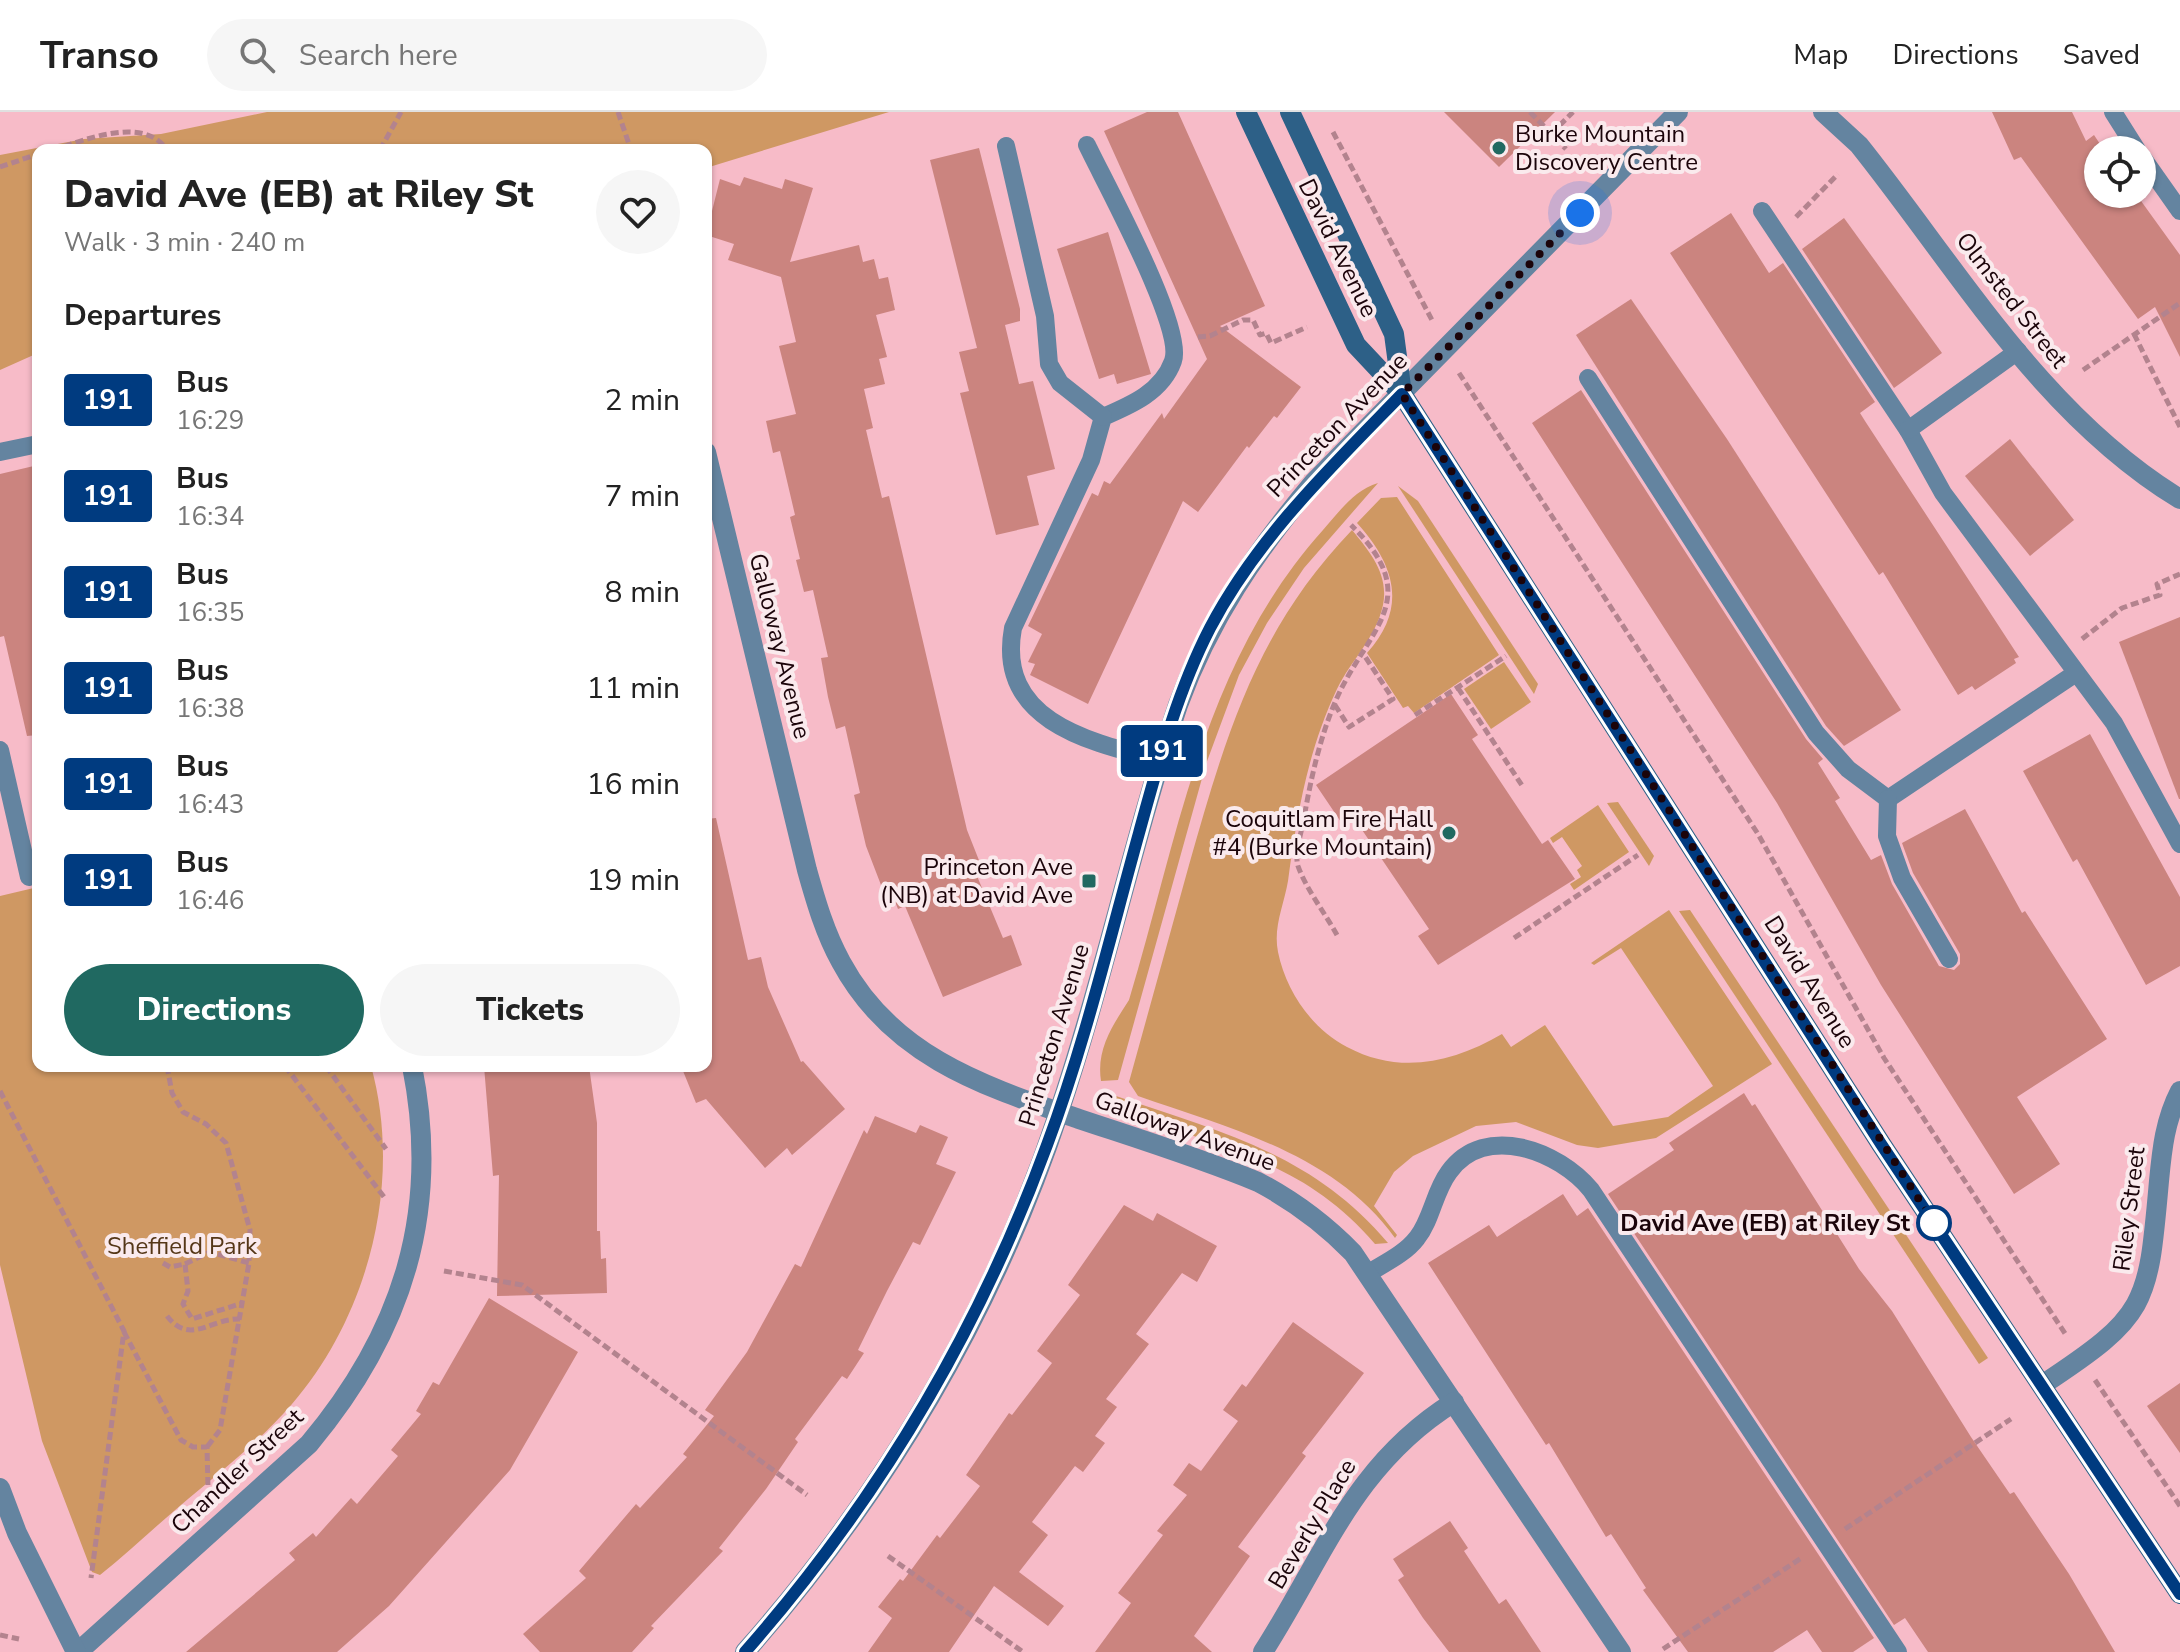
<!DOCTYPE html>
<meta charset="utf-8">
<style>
body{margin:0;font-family:"Nunito Sans",sans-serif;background:#f6f6f6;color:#222;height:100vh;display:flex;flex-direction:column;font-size:30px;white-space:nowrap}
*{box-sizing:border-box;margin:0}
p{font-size:26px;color:#767676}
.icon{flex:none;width:44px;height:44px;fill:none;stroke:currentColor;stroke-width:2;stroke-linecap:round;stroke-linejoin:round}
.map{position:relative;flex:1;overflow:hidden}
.details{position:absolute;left:32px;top:32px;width:680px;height:928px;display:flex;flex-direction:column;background:#fff;border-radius:16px;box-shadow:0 2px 6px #0004}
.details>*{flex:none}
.badge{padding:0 16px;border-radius:6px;font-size:28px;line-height:52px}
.fabs{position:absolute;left:2084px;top:24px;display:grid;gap:16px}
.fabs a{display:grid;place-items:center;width:72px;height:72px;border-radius:50%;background:#fff;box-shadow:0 2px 6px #0004;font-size:40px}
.you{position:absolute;width:40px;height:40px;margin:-20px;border:6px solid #fff;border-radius:50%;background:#1a73e8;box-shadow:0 0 0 12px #1a73e833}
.map>.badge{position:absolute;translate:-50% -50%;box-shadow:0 0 0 4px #fff}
h2{padding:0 32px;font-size:30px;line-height:72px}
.round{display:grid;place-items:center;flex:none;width:84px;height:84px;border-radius:42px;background:#f6f6f6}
.summary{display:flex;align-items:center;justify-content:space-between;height:136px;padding:0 32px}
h1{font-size:38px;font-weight:800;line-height:60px}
.primary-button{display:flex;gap:16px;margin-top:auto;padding:16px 32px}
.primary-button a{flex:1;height:92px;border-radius:48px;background:#206961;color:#fff;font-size:32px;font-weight:800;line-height:92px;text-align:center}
.primary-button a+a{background:#f6f6f6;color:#222}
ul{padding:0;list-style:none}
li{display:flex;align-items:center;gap:24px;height:96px;padding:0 32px}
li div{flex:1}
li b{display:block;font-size:30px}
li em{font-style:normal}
li .badge{min-width:88px;font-weight:700;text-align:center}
header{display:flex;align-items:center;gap:48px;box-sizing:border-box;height:112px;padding:0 40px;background:#fff;border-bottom:2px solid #e0e0e0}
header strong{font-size:38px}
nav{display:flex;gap:44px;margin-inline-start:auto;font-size:28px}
.search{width:560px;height:72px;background:#f6f6f6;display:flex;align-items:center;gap:20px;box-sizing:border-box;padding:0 28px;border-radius:44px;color:#767676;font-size:30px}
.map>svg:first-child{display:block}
.green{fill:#cf9863}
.building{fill:#cb847f}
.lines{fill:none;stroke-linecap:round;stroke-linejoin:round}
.path{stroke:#b3838e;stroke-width:5;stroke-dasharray:8 4;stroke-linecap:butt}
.service{stroke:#6484a0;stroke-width:18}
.minor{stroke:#6484a0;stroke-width:20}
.tertiary{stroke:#6484a0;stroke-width:20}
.secondary{stroke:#2d6087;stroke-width:20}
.line-casing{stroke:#fff;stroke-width:18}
.line{stroke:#003b80;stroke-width:12}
.walk{stroke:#1b040a;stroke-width:8;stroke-dasharray:0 14.4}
.poi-dot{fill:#206961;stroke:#faeaed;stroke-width:3}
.stop-dot{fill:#fff;stroke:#003b80;stroke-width:4}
.labels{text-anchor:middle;stroke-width:8;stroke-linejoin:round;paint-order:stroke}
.poi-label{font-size:24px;fill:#1b040a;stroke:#faeaed;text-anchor:end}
.street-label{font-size:24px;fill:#1b040a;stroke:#faeaed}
.stop-label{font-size:24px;font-weight:bold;fill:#1b040a;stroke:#faeaed;text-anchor:end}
.park-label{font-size:24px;fill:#553718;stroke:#faeaed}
</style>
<header>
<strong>Transo</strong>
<div class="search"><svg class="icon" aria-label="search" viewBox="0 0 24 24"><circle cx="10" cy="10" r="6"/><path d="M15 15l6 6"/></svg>Search here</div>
<nav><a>Map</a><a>Directions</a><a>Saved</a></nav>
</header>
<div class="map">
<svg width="2180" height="1540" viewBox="0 0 2180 1540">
<rect width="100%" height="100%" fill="#f7bbc8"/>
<g class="green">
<path d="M267,0h622l-183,56v-18h-668v203l-38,17v-215l84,-16 77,-5z"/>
<path d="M1378,371l-74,85 -37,55 -28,52 -33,89 -88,316 -17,1c-5,-32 12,-56 28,-81 50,-166 74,-336 194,-470 16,-18 31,-40 55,-47z"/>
<path d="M1398,374l20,15 120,183 -4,10z"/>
<path d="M1397,385l102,158 -85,58 -6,-7 -5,2 -36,-55c41,-45 28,-88 -10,-130l24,-25z"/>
<path d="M1352,418c18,22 37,44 31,75 -7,33 -32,55 -46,84 -29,61 -40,125 -49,192 -4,24 -15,46 -10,71 8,39 34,77 69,95 53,28 105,16 155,-13l9,13 34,-22 68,101 55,-9 45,-31 -92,-138 -27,17 -3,-2 78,-53 103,154 -116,74 -58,10 -21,-3 -61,-23 -40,4 -63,30 -19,16 -20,34 23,29 -2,3c-60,-84 -166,-110 -257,-142l-9,-14c20,-72 40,-145 60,-217 37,-130 67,-235 163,-335z"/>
<path d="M1504,550l27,40 -40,27 -27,-40z"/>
<path d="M1618,690l36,54 -5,10 -42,-63z"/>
<path d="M1598,693l31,47 -55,38 -4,-6 11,-7 -4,-7 5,-4 -20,-29 -9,6 -3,-5z"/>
<path d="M38,775v179h333c32,115 -2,249 -79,338 -30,35 -69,66 -104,95 -30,25 -58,52 -88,76l-8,-3 -50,-131 -42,-176v-369z"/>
<path d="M1690,798l298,448 -9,6 -300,-453z"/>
<path d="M1116,984c105,36 197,58 272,147l-13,1c-74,-86 -152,-92 -249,-134l-16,-10z"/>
</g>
<g class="building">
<path d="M1147,0h31l87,194 -45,20 81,61 -24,31 -3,-2 -25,32 -2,-2 -49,66 -15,-11 -95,203 -58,-29 5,-11 -7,-2 14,-28 -14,-8 64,-133 6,3 6,-15 6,3 52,-71 2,6 43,-60 -103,-228z"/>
<path d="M1444,0h111l-56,55z"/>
<path d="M1992,0h80l14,29 8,-6 10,15h-6v44h38l44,61v102l-25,-50 -17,12 -117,-162 -7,3z"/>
<path d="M979,36l41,161v12l-15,4 14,59 14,-3 22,88 -28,7 12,49 -43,10 -36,-142 9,-2 -10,-39 18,-4 -47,-188z"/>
<path d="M744,65l38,12 3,-10 28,9 -23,74 69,-17 4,17 11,-3 5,20 9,-2 7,33 -19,5 11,42 -8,2 6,25 -21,5 9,39 -7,2 16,68 7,-2 78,334 17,43 -7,3 26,62 8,-3 11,30 -79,32 -38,-91 -7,3 -11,-27 -6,3 -15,-39 -12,-51 6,-2 -15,-67 -9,3 -8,-32 -7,-39 7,-1 -15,-67 -9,2 -8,-32 4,-1 -10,-42 5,-2 -15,-64 -7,2 -7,-32 30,-7 -17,-68 17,-4 -15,-65 -53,-17 6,-16 -28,-9 14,-56 20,7z"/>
<path d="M1731,101l38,60 14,-10 92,139 -15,11 5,8 154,236 -5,2 2,4 -41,27 -3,-4 -14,9 -75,-123 -4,3 -209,-322z"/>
<path d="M1844,106l98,135 -48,35 -92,-139z"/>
<path d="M1108,120l43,142 -34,10 -3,-10 -15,5 -42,-130z"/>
<path d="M1631,187l96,140 174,271 -57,36 -18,-20 -250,-391z"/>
<path d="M1581,278l225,349 17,20 -5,4 22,35 -5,3 36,59 10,-5 11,29 47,82 15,4 6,-6v-10l-47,-81 -11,-30 63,-34 57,104 3,-2 82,128 -90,58 43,67 -46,30 -133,-209 -104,-182 -245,-380z"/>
<path d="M2010,327l64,81 -44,36 -65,-80z"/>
<path d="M38,353v270l-11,1 -23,-100 -4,1v-163z"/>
<path d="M2180,505v182h-1l-60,-157z"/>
<path d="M1451,582l27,41 -6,4 70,105 6,-4 27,39 -137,86 -20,-29 11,-7 -75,-111 -11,7 -27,-40z"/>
<path d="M2090,622l90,163v69l-34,19 -69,-126 -4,3 -50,-91z"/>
<path d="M716,706l32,142 13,-3 7,30 33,75 2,-1 42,48 -53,46 -5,-7 -22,20 -59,-69 -10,4 -15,-37h25v-247z"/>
<path d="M484,954h105l8,57v108h3l1,28 5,-1 1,35 -110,3 2,-121 -6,1z"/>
<path d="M1744,981l8,13 3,-2 104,165 33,42 79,126 39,57 4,-2 55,82 46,78h-187l-23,-34 -11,7 -286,-431 66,-44 -5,-7z"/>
<path d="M875,1004l41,17 4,-8 28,12 -12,27 20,8 -36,73 -7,-3 -26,49 -29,59 6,3 -17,26 -5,-3 -47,63 3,3 -32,47 -47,59 4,3 -72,75 3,2 -22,24h-92l-17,-18 63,-56 -7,-7 57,-67 4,4 47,-51 -4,-3 31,-38 -9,-6 42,-58 48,-88 6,3 63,-137 3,4z"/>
<path d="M1563,1082l14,22 11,-8 286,430 -21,14h-31l-15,-22 -34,22h-85l-45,-62 3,-2 -35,-54 -5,3 -57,-94 -3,2 -118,-182 61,-38 8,12z"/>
<path d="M1124,1093l29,16 4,-8 60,33 -20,36 -15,-9 -46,61 13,10 -43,55 11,8 -22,29 10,7 -22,29 -8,-6 -43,56 16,13 -29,37 45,34 -16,20 -54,-40 -45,66h-81l24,-34 -14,-11 22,-28 3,2 34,-46 3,3 40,-52 -14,-11 43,-62 3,2 40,-52 -15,-12 43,-56 -12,-10z"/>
<path d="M489,1186l89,54 -68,118 -121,136 -52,46h-151l109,-92 -6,-7 24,-20 3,4 35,-39 6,6 41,-48 -7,-6 30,-36 -5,-3 17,-29 6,3z"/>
<path d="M1293,1210l71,51 -62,80 4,3 -68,91 12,9 -56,80 18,16h-117l36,-49 -13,-10 45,-58 -6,-4 30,-36 -14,-10 16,-22 12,8 37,-50 -15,-11 19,-26 4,3z"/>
<path d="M2180,1271v70l-33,-47z"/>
<path d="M1450,1409l18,27 -4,3 35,53 7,-5 35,53h-92l-26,-34 -25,-38 6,-4 -11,-17z"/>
</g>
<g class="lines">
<g class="path">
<path d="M618,0l13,38"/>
<path d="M1530,0l36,37"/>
<path d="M1333,20l100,190"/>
<path d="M1551,22l22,-22"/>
<path d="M53,38c32,-10 91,-35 114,0"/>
<path d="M380,38l21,-38"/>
<path d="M0,55l38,-13"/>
<path d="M1796,105l42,-43"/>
<path d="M2134,222l46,93"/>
<path d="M1198,225l12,-1 33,-16h10l7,15 6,-2 5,10 36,-16"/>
<path d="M2083,258l97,-67"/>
<path d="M1459,261l299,461 126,224 182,277"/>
<path d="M2082,527l40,-31 38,-13 -3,-11 23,-10"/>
<path d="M1458,576l65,99"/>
<path d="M1335,593l14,22 44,-28 -31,-47"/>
<path d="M1415,603l91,-59"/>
<path d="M1337,823c-12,-22 -31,-46 -39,-69 -4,-13 4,-35 6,-48 7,-40 16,-81 32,-118 31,-71 91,-101 15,-175"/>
<path d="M1514,826l124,-83"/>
<path d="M167,954l5,27 11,19 23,12 20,19 24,87 -1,33 -29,167 -13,17"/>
<path d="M285,954l99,131"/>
<path d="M326,954l60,83"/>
<path d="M0,979l124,240 -33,247"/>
<path d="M163,1151l7,4 15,-3 3,27 -5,13 9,15 51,-16"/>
<path d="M185,1152l25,-12 39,11"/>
<path d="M444,1159l78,14 285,210"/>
<path d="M167,1204c23,30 44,2 73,3"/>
<path d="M124,1220l57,108 12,7h14l1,40"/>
<path d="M2095,1268l85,126"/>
<path d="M1845,1417l166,-110"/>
<path d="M888,1444l135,96"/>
<path d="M0,1523l19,4"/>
<path d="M1663,1537l140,-92"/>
</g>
<g class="service">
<path d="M2113,0l24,38"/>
<path d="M1087,33c18,38 98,183 86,216 -11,31 -42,44 -70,56l-12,43 -78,168c-17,93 76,114 146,132"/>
<path d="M1006,34l39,170 4,48 11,19 43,34"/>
<path d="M2142,45l38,54"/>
<path d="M1762,99l146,219 35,63 171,230 66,121"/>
<path d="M1588,266l228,355 32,36 40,30"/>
<path d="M1908,318l110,-79"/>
<path d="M0,340l38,-8"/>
<path d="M0,638l29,127"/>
<path d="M1888,687l188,-126"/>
<path d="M1888,687l-1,37 15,42 47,81"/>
<path d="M1367,1162c16,-10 38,-20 50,-36 15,-19 17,-46 32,-66 36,-50 110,-21 142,18l307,462"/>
</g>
<g class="minor">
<path d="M1823,0l36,33c99,124 183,270 321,354"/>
<path d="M706,340l101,418c9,32 18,63 34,92 51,95 143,124 238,157 60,20 121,39 179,63 36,19 66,41 95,71l268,399"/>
<path d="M2042,1273c106,-70 106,-79 117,-204 3,-32 6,-61 21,-90"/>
<path d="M78,1540l231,-208c94,-112 132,-233 103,-378"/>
<path d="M1263,1540c61,-95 90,-187 191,-250"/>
</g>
<g class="tertiary">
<path d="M0,1376l17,45 59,119"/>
<path d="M745,1540c139,-157 248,-340 314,-540 45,-134 74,-273 119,-407 31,-85 78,-154 136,-223l364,-370"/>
</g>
<g class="secondary">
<path d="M1246,0l110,233 46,49 479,750 299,450"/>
<path d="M1290,0l104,222 8,60"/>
</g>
</g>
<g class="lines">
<defs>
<path id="line" d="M745,1540c132,-150 233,-319 302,-507 38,-101 63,-208 92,-312 19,-69 38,-141 71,-205 48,-91 121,-161 192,-234l479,750 299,450"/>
</defs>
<use href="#line" class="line-casing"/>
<use href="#line" class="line"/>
<path class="walk" d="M1580,101l-178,181 532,829"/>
</g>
<g class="poi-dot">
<circle cx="1499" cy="36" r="8"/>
<circle cx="1449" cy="721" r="8"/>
<rect x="1081" y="761" width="16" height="16" rx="4"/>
</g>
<circle class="stop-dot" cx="1934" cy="1111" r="16"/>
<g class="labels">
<g class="poi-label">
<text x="1515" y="30" text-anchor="start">Burke Mountain<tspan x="1515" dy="28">Discovery Centre</tspan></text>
<text x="1433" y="715">Coquitlam Fire Hall<tspan x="1433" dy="28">#4 (Burke Mountain)</tspan></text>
<text x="1073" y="763">Princeton Ave<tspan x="1073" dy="28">(NB) at David Ave</tspan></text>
</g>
<g class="street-label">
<text transform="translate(1338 136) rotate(64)" y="8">David Avenue</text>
<text transform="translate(2012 188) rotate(52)" y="8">Olmsted Street</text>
<text transform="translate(1337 313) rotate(-46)" y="8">Princeton Avenue</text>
<text transform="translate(780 534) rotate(76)" y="8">Galloway Avenue</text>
<text transform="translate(1810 870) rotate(58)" y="8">David Avenue</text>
<text transform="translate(1054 923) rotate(-73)" y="8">Princeton Avenue</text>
<text transform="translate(1185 1019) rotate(20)" y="8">Galloway Avenue</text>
<text transform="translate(2129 1097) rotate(-83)" y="8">Riley Street</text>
<text transform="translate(237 1359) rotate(-43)" y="8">Chandler Street</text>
<text transform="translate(1312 1412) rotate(-59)" y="8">Beverly Place</text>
</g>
<g class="stop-label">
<text x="1910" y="1119">David Ave (EB) at Riley St</text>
</g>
<g class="park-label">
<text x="182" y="1142">Sheffield Park</text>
</g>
</g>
</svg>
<div class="fabs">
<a><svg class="icon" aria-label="locate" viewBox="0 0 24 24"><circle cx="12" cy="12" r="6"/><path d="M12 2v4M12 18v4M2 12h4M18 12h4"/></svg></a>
</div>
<div class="you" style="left:1580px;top:101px"></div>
<b class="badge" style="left:1162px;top:639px;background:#003b80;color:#fff">191</b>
<section class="details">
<div class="summary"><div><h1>David Ave (EB) at Riley St</h1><p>Walk · 3 min · 240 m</p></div><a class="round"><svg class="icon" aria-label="heart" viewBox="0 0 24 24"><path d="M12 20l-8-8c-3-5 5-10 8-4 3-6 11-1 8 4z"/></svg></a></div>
<h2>Departures</h2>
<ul>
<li><span class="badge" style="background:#003b80;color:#fff">191</span><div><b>Bus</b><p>16:29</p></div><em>2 min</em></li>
<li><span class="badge" style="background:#003b80;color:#fff">191</span><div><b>Bus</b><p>16:34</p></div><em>7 min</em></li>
<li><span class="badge" style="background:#003b80;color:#fff">191</span><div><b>Bus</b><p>16:35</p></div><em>8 min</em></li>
<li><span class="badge" style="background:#003b80;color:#fff">191</span><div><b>Bus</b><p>16:38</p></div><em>11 min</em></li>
<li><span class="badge" style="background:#003b80;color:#fff">191</span><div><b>Bus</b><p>16:43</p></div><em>16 min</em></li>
<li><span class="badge" style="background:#003b80;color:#fff">191</span><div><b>Bus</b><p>16:46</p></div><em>19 min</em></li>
</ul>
<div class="primary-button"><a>Directions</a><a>Tickets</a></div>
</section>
</div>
